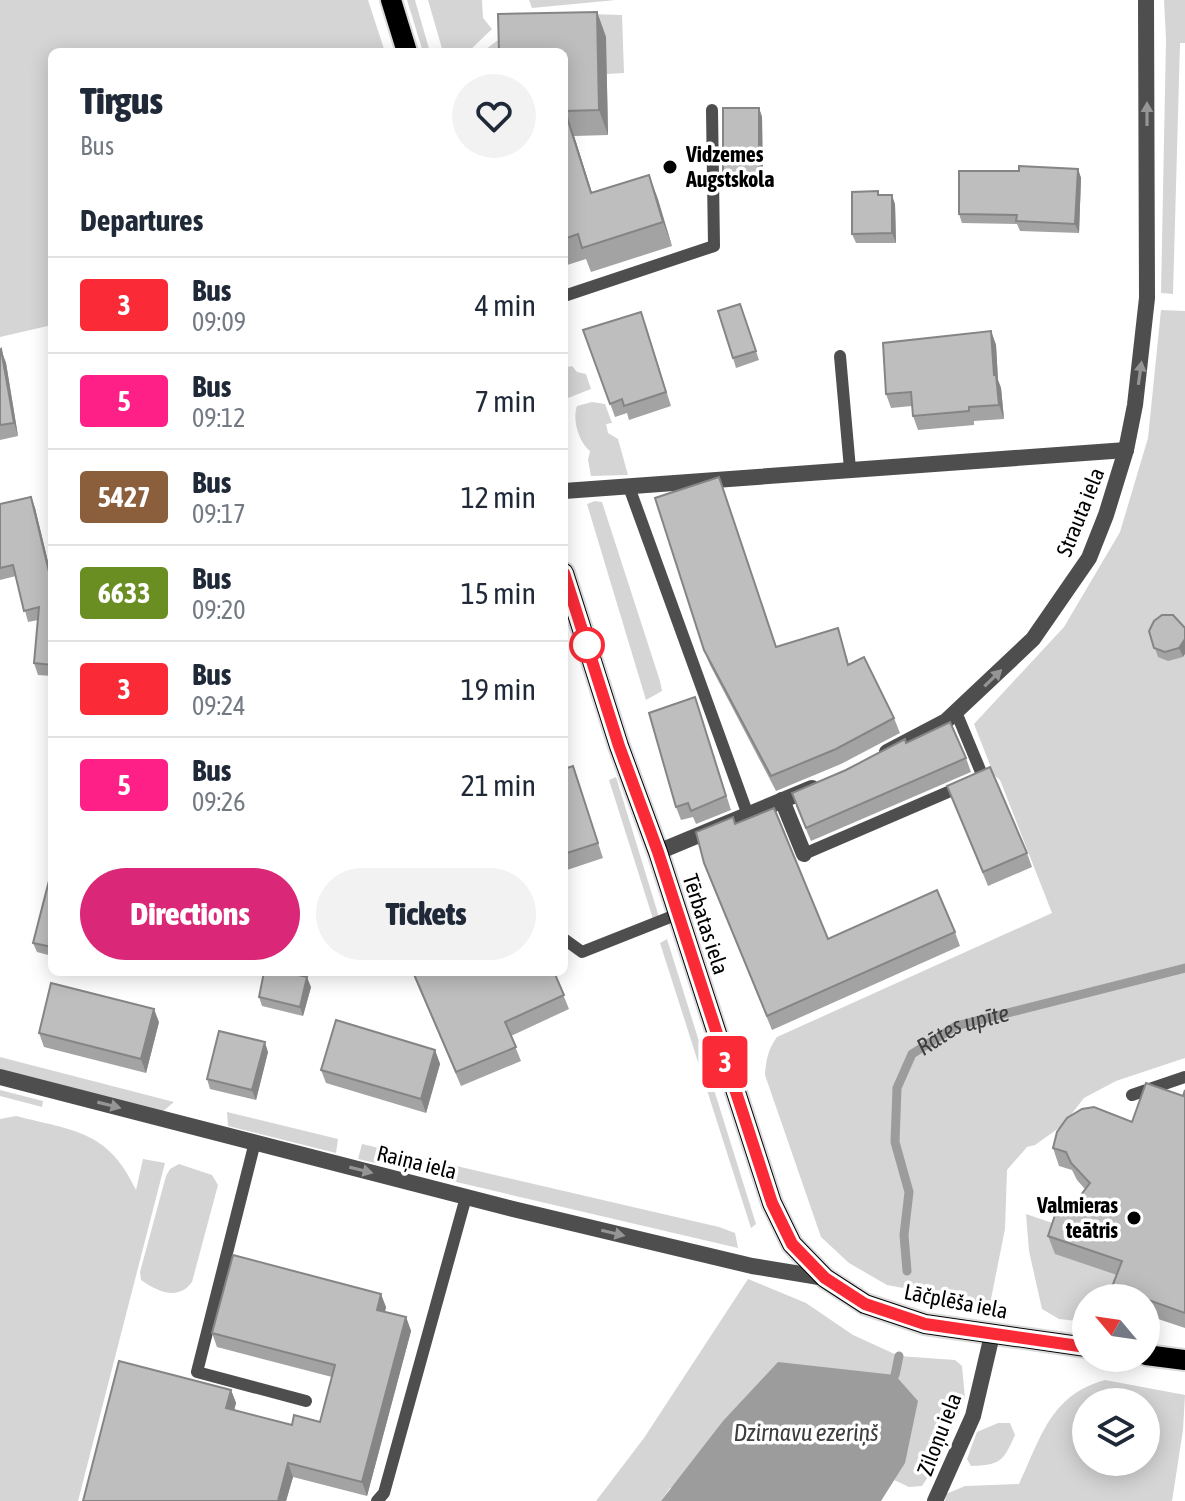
<!DOCTYPE html>
<meta charset="utf-8">
<style>
body{margin:0;font-family:"Asap Condensed",sans-serif;background:#f2f2f3;color:#1f2937;height:100vh;display:flex;flex-direction:column;font-size:30px;white-space:nowrap}
*{box-sizing:border-box;margin:0}
p{font-size:26px;color:#747a83}
.icon{flex:none;width:44px;height:44px;fill:none;stroke:currentColor;stroke-width:2;stroke-linecap:round;stroke-linejoin:round}
.map{position:relative;flex:1;overflow:hidden}
.panel{position:absolute;left:48px;top:48px;width:520px;height:928px;display:flex;flex-direction:column;background:#fff;border-radius:12px;box-shadow:0 4px 20px #0003}
.panel>*{flex:none}
.badge{padding:0 16px;border-radius:6px;font-size:28px;line-height:52px}
.needle{width:52px;rotate:299deg}
.controls{position:absolute;left:1072px;top:1284px;display:grid;gap:16px}
.controls a{display:grid;place-items:center;width:88px;height:88px;border-radius:50%;background:#fff;box-shadow:0 4px 20px #0003;font-size:40px}
.map>.badge{position:absolute;translate:-50% -50%;box-shadow:0 0 0 4px #fff}
h2{padding:0 32px;font-size:30px;line-height:72px}
.round{display:grid;place-items:center;flex:none;width:84px;height:84px;border-radius:42px;background:#f2f2f3}
.overview{display:flex;align-items:center;justify-content:space-between;height:136px;padding:0 32px}
h1{font-size:38px;font-weight:800;line-height:60px}
.action{display:flex;gap:16px;margin-top:auto;padding:16px 32px}
.action a{flex:1;height:92px;border-radius:48px;background:#db2777;color:#fff;font-size:32px;font-weight:800;line-height:92px;text-align:center}
.action a+a{background:#f2f2f3;color:#1f2937}
ul{padding:0;list-style:none}
li{display:flex;align-items:center;gap:24px;height:96px;padding:0 32px;border-top:2px solid #e0e1e3}
li div{flex:1}
li b{display:block;font-size:30px}
li em{font-style:normal}
li .badge{min-width:88px;font-weight:700;text-align:center}
.map>svg:first-child{display:block}
.green{fill:#d5d5d5;fill-rule:evenodd}
.water{fill:#9c9c9c}
.lines{fill:none;stroke-linecap:round;stroke-linejoin:round}
.stream{stroke:#9c9c9c;stroke-width:9}
.primary-casing{stroke:#dbdbdb;stroke-width:24}
.service{stroke:#4e4e4e;stroke-width:12}
.pedestrian{stroke:#4e4e4e;stroke-width:16}
.minor{stroke:#4e4e4e;stroke-width:16}
.tertiary{stroke:#4e4e4e;stroke-width:16}
.primary{stroke:#000;stroke-width:20}
.wall{fill:#a3a3a3}
.shaded-wall{fill:#858585}
.building{fill:#bebebe;stroke:#858585;stroke-width:2}
.oneway{fill:#959595}
.line-casing{stroke:#fff;stroke-width:18}
.line{stroke:#fa2b37;stroke-width:12}
.poi-dot{fill:#000;stroke:#fff;stroke-width:3}
.stop-dot{fill:#fff;stroke:#fa2b37;stroke-width:4}
.labels{text-anchor:middle;stroke-width:7;stroke-linejoin:round;paint-order:stroke}
.poi-label{font-size:22px;font-weight:bold;fill:#000;stroke:#fff;text-anchor:start}
.street-label{font-size:22px;fill:#000;stroke:#fff}
.water-label{font-size:24px;font-style:italic;fill:#3d3d3d;stroke:#fff}
</style>
<div class="map">
<svg width="1185" height="1501" viewBox="0 0 1185 1501">
<rect width="100%" height="100%" fill="#fff"/>
<g class="green">
<path d="M0,0h368l17,52h-333v273l-52,12z"/>
<path d="M407,0h8l15,52h-7z"/>
<path d="M428,0h54l1,18 9,11 -24,23h-25z"/>
<path d="M529,0h87l-84,8z"/>
<path d="M1164,0h21v43h-5l-7,251 -12,-1 5,-254z"/>
<path d="M560,13l62,2 2,58 -17,1 -1,-37 -99,15h-24c24,-21 47,-31 77,-39z"/>
<path d="M1161,310l24,1v747l-69,23 -32,17 -21,27 -28,20 -8,2 -20,23 -2,59 -15,75 -103,-19 -38,-22 -28,-26 -56,-162c1,-15 3,-26 12,-38l275,-124 -52,-133 -6,-5 -20,-51 90,-97 56,-95 28,-94z"/>
<path d="M572,366l5,6 9,2 5,15 -23,9 -4,-30z"/>
<path d="M592,402l13,2 7,19 -6,1 2,9 10,6 10,36 -37,1 -3,-16 2,-9c-11,-9 -18,-31 -13,-45z"/>
<path d="M595,501l7,1 58,179 2,10 -16,9 -59,-196z"/>
<path d="M616,777l43,140 -6,2 -44,-139z"/>
<path d="M667,939l89,285 -5,4 -91,-285z"/>
<path d="M0,1057l174,45 -12,10 -162,-42z"/>
<path d="M0,1090l43,11 -1,6 -42,-11z"/>
<path d="M227,1112l111,27 -2,14 -108,-27z"/>
<path d="M16,1116c58,15 92,14 120,74l7,-31 22,4 -87,338h-78v-382z"/>
<path d="M362,1144l357,83 16,6 3,15 -380,-89z"/>
<path d="M179,1164l33,11 6,10 -26,97c-14,19 -34,10 -51,-2l-1,-8 26,-96 4,-7z"/>
<path d="M1026,1214l38,13 64,52 -7,19h-35v24l-27,-3 -17,-10 -13,-58z"/>
<path d="M748,1279l58,24 47,32 46,21 56,4 7,6 3,32 -27,64 -16,24 -13,1 -15,-7 11,-18 -235,26 -9,13h-65l48,-63z"/>
<path d="M1105,1380l80,15 -2,35 -11,71h-227l1,-7 19,-8 54,-2c22,-46 31,-89 86,-104zM1086,1402h60v60h-60z"/>
<path d="M998,1423h12l5,12c-12,27 -15,30 -44,31l-4,-7 10,-27z"/>
</g>
<path class="water" d="M778,1362l117,13 23,26 -13,62 -24,38h-220l62,-80z"/>
<g class="lines">
<g class="stream">
<path id="s1" d="M907,1271l-3,-36 5,-43 -14,-50 2,-54 15,-34 44,-28 229,-58"/>
<path d="M895,1375l4,-19"/>
</g>
<defs>
<g id="primary">
<path d="M391,0l16,52"/>
<path d="M564,573l55,173 39,106 114,351 20,41 33,34 40,26 60,20 161,23"/>
<path d="M1146,1355l39,5"/>
</g>
</defs>
<use href="#primary" class="primary-casing"/>
<g class="service">
<path d="M564,296l150,-50 -2,-136"/>
<path d="M840,356l10,113"/>
<path d="M629,487l119,328"/>
<path d="M804,854l179,-77 -27,-65"/>
<path d="M564,939l18,13 96,-38"/>
<path d="M1132,1095l53,-18"/>
<path d="M255,1142l-58,230 109,29"/>
<path d="M377,1501l7,-8 82,-296"/>
</g>
<path class="pedestrian" d="M935,1501l38,-85 19,-81"/>
<g class="minor">
<path d="M564,491l562,-41"/>
<path d="M887,752l59,-31 87,-82 56,-81 17,-43 20,-65 9,-45 12,-107 -1,-298"/>
<path d="M782,800l22,54"/>
<path d="M658,852l154,-64"/>
</g>
<path class="tertiary" d="M0,1077l513,132 239,57 73,12"/>
<use href="#primary" class="primary"/>
</g>
<g class="wall">
<path d="M597,12l9,25 2,98 -34,1 18,57 57,-18 23,71 -81,26 -5,-13 -22,7v-214z"/>
<path d="M759,108l3,9 1,71 -36,-1 -4,-9z"/>
<path d="M1078,169l3,9 -2,55 -59,-2 -3,-7 -55,-1 -3,-9 60,-43z"/>
<path d="M878,191l1,4 16,9 1,39h-40l-4,-9z"/>
<path d="M740,304l19,56 -23,8 -3,-10z"/>
<path d="M646,326l25,80 -42,14 -2,-7 -12,4 -32,-87z"/>
<path d="M991,331l5,14 2,35 3,8 3,31 -30,2v4l-56,5 -5,-14 -1,-10 -21,2 -5,-14z"/>
<path d="M0,350l6,13 12,73 -18,4z"/>
<path d="M31,497l4,11 17,71v97l-14,-1 -4,-12 4,-43 -10,2 -12,-46 -16,4v-76z"/>
<path d="M1173,615l10,42 -15,4 -10,-4 -9,-26z"/>
<path d="M838,628l11,37 45,53 6,15 -59,31 -65,27 -66,-126 -6,-15 73,-3z"/>
<path d="M695,697l36,113 -35,14 -3,-7 -12,3 -5,-13z"/>
<path d="M906,743l60,15 5,14 -160,69 -15,-35 50,-36z"/>
<path d="M573,766l30,92 -39,13v-102z"/>
<path d="M947,786l80,67 5,14 -44,19z"/>
<path d="M735,823l93,116 127,-7 5,14 -188,84 -63,-153z"/>
<path d="M52,869v87l-15,-4 -4,-9z"/>
<path d="M412,972h142l15,37 -58,27 10,25 -60,25z"/>
<path d="M311,987l-8,29 -41,-10 -3,-9z"/>
<path d="M159,1022l-13,51 -102,-26 -5,-14z"/>
<path d="M435,1050l5,14 -14,49 -100,-30 -5,-13z"/>
<path d="M268,1052l-12,48 -46,-11 -3,-10z"/>
<path d="M1185,1090v238l-39,-13v-17h-30l-4,-11 5,-12 -62,-21 -7,-18 37,-47 -8,-9 -5,-10 -13,-4 -6,-18 79,-26 51,-26z"/>
<path d="M386,1307l-1,5 21,5 5,14 -44,165 -74,-19 -7,24h-203l148,-111 5,13 -2,8 58,14 28,-3 12,-45 -115,-30 -5,-14z"/>
</g>
<g class="shaded-wall">
<path d="M597,12l9,25 2,98 -9,-25z"/>
<path d="M759,108l3,9 1,71 -4,-10z"/>
<path d="M565,111l9,25 26,82 -9,-25z"/>
<path d="M1078,169l3,9 -2,55 -4,-9z"/>
<path d="M649,175l9,24 14,47 -9,-24z"/>
<path d="M892,195l3,9 1,39 -4,-10z"/>
<path d="M991,331l5,14 2,35 3,8 3,31 -5,-14 -5,-30z"/>
<path d="M1,349l5,14 12,73 -4,-13z"/>
<path d="M31,497l4,11 17,70v6z"/>
<path d="M1185,639v15l-2,3 -4,-9z"/>
<path d="M307,977l4,10 -8,29 -3,-9z"/>
<path d="M154,1009l5,13 -13,51 -5,-14z"/>
<path d="M265,1042l3,10 -12,48 -4,-10z"/>
<path d="M435,1050l5,14 -14,49 -5,-14z"/>
<path d="M381,1294l5,13 -4,16 -5,-13z"/>
<path d="M406,1317l5,14 -44,165 -5,-14z"/>
<path d="M231,1390l5,13 -5,19 -5,-14z"/>
<path d="M288,1463l5,14 -7,24h-8z"/>
</g>
<g class="building">
<path d="M597,12l2,98 -34,1 26,82 58,-18 14,47 -81,26 -4,-14 -14,5v-187h-65l-1,-38z"/>
<rect x="723" y="108" width="36" height="70"/>
<path d="M1019,166l59,3 -3,55 -59,-3 1,-6 -58,-1v-43h60z"/>
<path d="M878,191v4h14v38l-40,1v-42z"/>
<path d="M740,304l16,47 -23,7 -15,-47z"/>
<path d="M641,312l25,80 -42,14 -2,-7 -12,5 -27,-74z"/>
<path d="M991,331l3,44h2l3,30 -30,2v4l-56,5 -2,-24 -25,2 -3,-51z"/>
<path d="M1,349l13,74 -14,2v-75z"/>
<path d="M719,477l57,170 62,-19 10,37 16,-8 30,61 -58,31 -65,27 -67,-126 -49,-152z"/>
<path d="M31,497l21,87v81l-18,-2 5,-56 -15,4 -11,-46 -13,3v-64z"/>
<path d="M1162,615h11l12,13v11l-6,9 -14,4 -11,-4 -5,-17 5,-10z"/>
<path d="M695,697l31,99 -35,15 -3,-8 -12,4 -27,-94z"/>
<path d="M950,722l16,36 -160,70 -14,-35 54,-23 59,-31 1,4z"/>
<path d="M573,766l25,77 -34,11v-85z"/>
<path d="M990,767l37,86 -44,19 -36,-86z"/>
<path d="M774,808l54,131 109,-49 18,42 -188,84 -63,-153 -8,-31 37,-15 2,7z"/>
<path d="M52,869v78l-19,-4z"/>
<path d="M264,972h21l22,5 -7,30 -41,-10z"/>
<path d="M413,972h141l10,23 -59,27 11,25 -60,25z"/>
<path d="M51,983l103,26 -13,50 -102,-26z"/>
<path d="M336,1020l99,30 -14,49 -100,-29z"/>
<path d="M219,1031l46,11 -13,48 -45,-11z"/>
<path d="M1146,1083l37,13 2,-6v223l-73,-26 10,-26 -74,-25 9,-27 10,4 23,-30 -19,-20 -5,-11 -13,-4 4,-16 10,-14 15,-9 12,-2 38,15z"/>
<path d="M233,1255l148,39 -4,16 29,7 -44,165 -74,-19 -10,38h-195l36,-140 112,29 -5,18 66,17 2,-10 26,7 15,-57 -123,-32z"/>
</g>
<defs><path id="oneway-solid" d="M-6-.8H1V-3.2L6.5 0L1 3.2V.8H-6Z" transform="scale(2)"/></defs>
<g class="oneway">
<use href="#oneway-solid" transform="translate(1147 114) rotate(-90)"/>
<use href="#oneway-solid" transform="translate(1140 373) rotate(-82)"/>
<use href="#oneway-solid" transform="translate(993 678) rotate(-44)"/>
<use href="#oneway-solid" transform="translate(109 1105) rotate(14)"/>
<use href="#oneway-solid" transform="translate(361 1170) rotate(14)"/>
<use href="#oneway-solid" transform="translate(613 1233) rotate(13)"/>
</g>
<g class="lines">
<defs>
<path id="line" d="M564,573l55,173 39,106 114,351 20,41 33,34 40,26 60,20 161,23"/>
</defs>
<use href="#line" class="line-casing"/>
<use href="#line" class="line"/>
</g>
<g class="poi-dot">
<circle cx="670" cy="167" r="8"/>
<circle cx="1134" cy="1218" r="8"/>
</g>
<circle class="stop-dot" cx="587" cy="645" r="16"/>
<g class="labels">
<g class="poi-label">
<text x="686" y="162">Vidzemes<tspan x="686" dy="25">Augstskola</tspan></text>
<text x="1118" y="1213" text-anchor="end">Valmieras<tspan x="1118" dy="25">teātris</tspan></text>
</g>
<g class="street-label">
<text transform="translate(1080 512) rotate(-68)" y="8">Strauta iela</text>
<text transform="translate(706 924) rotate(72)" y="8">Tērbatas iela</text>
<text transform="translate(417 1162) rotate(14)" y="8">Raiņa iela</text>
<text transform="translate(956 1301) rotate(11)" y="8">Lāčplēša iela</text>
<text transform="translate(939 1434) rotate(-69)" y="8">Ziloņu iela</text>
</g>
<g class="water-label">
<text dy="8" stroke="none"><textPath href="#s1" startOffset="280">Rātes upīte</textPath></text>
<text x="806" y="1441">Dzirnavu ezeriņš</text>
</g>
</g>
</svg>
<div class="controls">
<a><svg class="needle" viewBox="-14 -14 28 28"><path d="M0-13l5 13h-10z" fill="#e53935"/><path d="M0 13l5-13h-10z" fill="#747a83"/></svg></a>
<a><svg class="icon" aria-label="layers" viewBox="0 0 24 24"><path d="M12 4l9 5-9 5-9-5zM3 14l9 5 9-5"/></svg></a>
</div>
<b class="badge" style="left:725px;top:1062px;background:#fa2b37;color:#fff">3</b>
<section class="panel">
<div class="overview"><div><h1>Tirgus</h1><p>Bus</p></div><a class="round"><svg class="icon" aria-label="heart" viewBox="0 0 24 24"><path d="M12 20l-8-8c-3-5 5-10 8-4 3-6 11-1 8 4z"/></svg></a></div>
<h2>Departures</h2>
<ul>
<li><span class="badge" style="background:#fa2b37;color:#fff">3</span><div><b>Bus</b><p>09:09</p></div><em>4 min</em></li>
<li><span class="badge" style="background:#fe1f87;color:#fff">5</span><div><b>Bus</b><p>09:12</p></div><em>7 min</em></li>
<li><span class="badge" style="background:#8b5e3c;color:#fff">5427</span><div><b>Bus</b><p>09:17</p></div><em>12 min</em></li>
<li><span class="badge" style="background:#6b8e23;color:#fff">6633</span><div><b>Bus</b><p>09:20</p></div><em>15 min</em></li>
<li><span class="badge" style="background:#fa2b37;color:#fff">3</span><div><b>Bus</b><p>09:24</p></div><em>19 min</em></li>
<li><span class="badge" style="background:#fe1f87;color:#fff">5</span><div><b>Bus</b><p>09:26</p></div><em>21 min</em></li>
</ul>
<div class="action"><a>Directions</a><a>Tickets</a></div>
</section>
</div>
